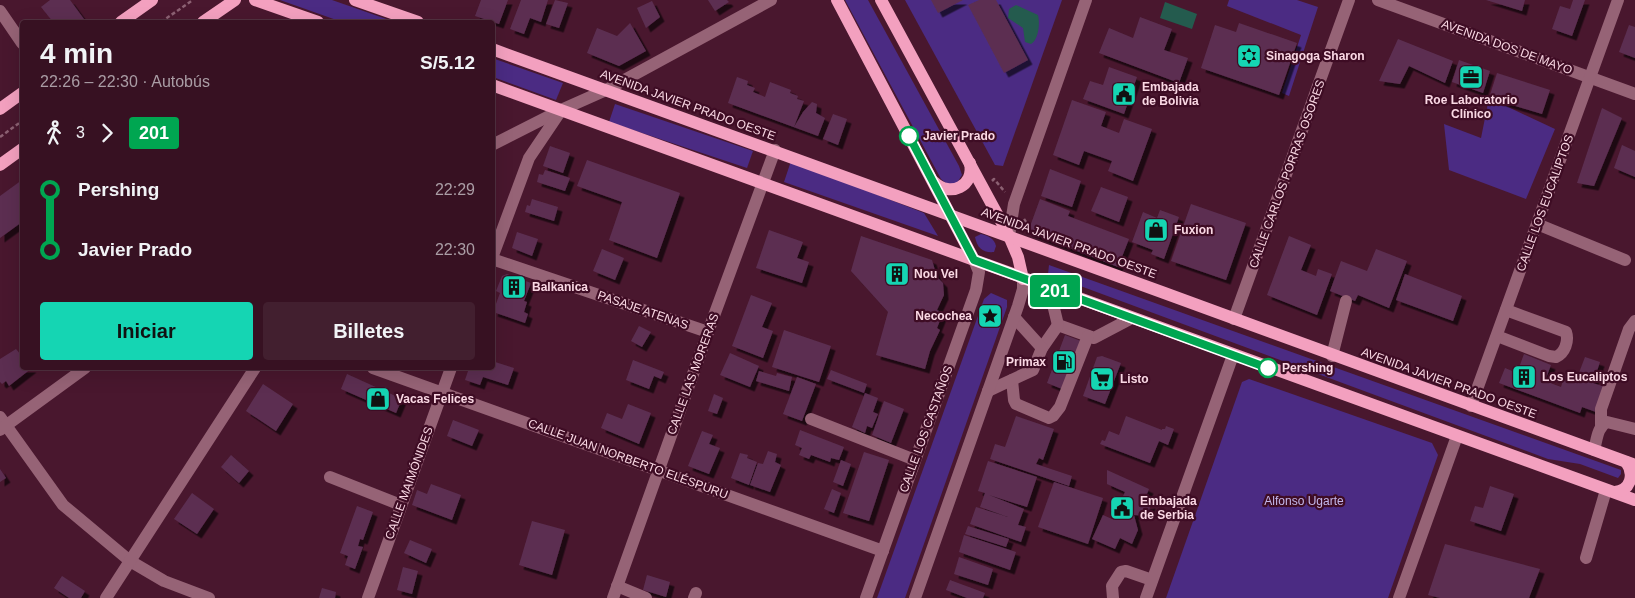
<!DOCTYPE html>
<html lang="es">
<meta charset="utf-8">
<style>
body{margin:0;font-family:Helvetica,sans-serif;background:#421f2f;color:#f1f3f6;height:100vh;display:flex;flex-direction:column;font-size:19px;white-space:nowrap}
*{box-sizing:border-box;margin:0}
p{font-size:16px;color:#aa9da5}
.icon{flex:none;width:28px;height:28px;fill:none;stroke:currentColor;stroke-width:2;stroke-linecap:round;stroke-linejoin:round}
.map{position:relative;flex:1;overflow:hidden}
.sheet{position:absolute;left:20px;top:20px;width:475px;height:350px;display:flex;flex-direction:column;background:#371122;border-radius:5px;box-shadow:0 5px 20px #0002,0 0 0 1px #513140}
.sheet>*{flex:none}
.badge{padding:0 10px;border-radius:4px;font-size:18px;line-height:32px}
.map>.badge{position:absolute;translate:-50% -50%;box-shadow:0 0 0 2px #fff}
.legs{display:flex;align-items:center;gap:8px;height:55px;padding:0 20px;font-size:16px}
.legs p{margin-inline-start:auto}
.summary{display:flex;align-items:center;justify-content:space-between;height:85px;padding:0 20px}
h1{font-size:28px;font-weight:800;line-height:38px}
.button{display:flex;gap:10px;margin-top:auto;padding:10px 20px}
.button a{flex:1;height:58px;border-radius:5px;background:#15d5b3;color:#111;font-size:20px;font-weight:800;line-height:58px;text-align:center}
.button a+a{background:#421f2f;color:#f1f3f6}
ul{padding:0 20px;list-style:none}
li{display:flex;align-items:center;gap:18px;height:60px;font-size:19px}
li i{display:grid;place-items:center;width:8px;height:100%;margin:0 6px;background:currentColor}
li i::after{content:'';width:12px;height:12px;margin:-6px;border:4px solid;border-radius:50%;background:#371122}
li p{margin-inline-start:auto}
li:first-child i{background:linear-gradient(#0000 50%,currentColor 0)}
li:last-child i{background:linear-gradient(currentColor 50%,#0000 0)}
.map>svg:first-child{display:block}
.green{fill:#4b2b83}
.water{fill:#245b4e}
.building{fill:#5b2f51;filter:url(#shadow)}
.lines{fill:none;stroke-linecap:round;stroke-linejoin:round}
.path{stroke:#8c6173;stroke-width:2.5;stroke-dasharray:4 2.5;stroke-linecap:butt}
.minor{stroke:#966376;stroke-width:12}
.major{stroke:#f3a0bf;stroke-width:12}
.line-1-casing{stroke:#fff;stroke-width:11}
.line-1{stroke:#00a651;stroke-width:8}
.stop-1-dot{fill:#fff;stroke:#00a651;stroke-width:2.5}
.labels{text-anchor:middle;stroke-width:4.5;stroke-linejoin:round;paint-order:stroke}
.street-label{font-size:12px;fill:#fad8e4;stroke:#3e0c24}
.poi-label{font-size:12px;font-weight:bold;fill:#fad8e4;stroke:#3e0c24;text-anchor:start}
.stop-label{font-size:12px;font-weight:bold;fill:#fad8e4;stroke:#3e0c24;text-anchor:start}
.park-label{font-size:12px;fill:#c3b7eb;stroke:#3e0c24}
</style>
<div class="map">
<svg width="1635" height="598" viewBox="0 0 1635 598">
<defs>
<filter id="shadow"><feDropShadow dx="4.5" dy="4.5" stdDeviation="0" flood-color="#0009"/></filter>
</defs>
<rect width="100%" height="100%" fill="#49172e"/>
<g class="green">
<path d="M280,0h52l63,22h-53z"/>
<path d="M845,0h23l91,166 3,9 -5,8 -9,2 -7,-6z"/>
<path d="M905,0h157l-59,166 -8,-1z"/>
<path d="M1229,0h68l21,7 -29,89 -7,-3 19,-58 -74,-29z"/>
<path d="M492,58l71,25 -7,17 -63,-23z"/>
<path d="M1489,98l66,31 -29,70 -77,-29 -5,-46 37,14z"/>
<path d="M615,104l138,47 -6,17 -138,-46z"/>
<path d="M791,161l133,52 14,23 -154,-54z"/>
<path d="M981,234c7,2 13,4 15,12l-2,6c-11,1 -17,-4 -19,-15z"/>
<path d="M1049,265l572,205v4l-3,4 -38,-14 -32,-5 -500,-185z"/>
<path d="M991,293l16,7v7l-102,291h-28l107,-299z"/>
<path d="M1249,379l183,64 6,12 -50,143h-222l76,-216z"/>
</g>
<g class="water">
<path d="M1165,2l32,12 -5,15 -32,-11z"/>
<path d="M1016,5l22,10c2,8 1,24 -7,29l-6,-2 -2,-14 -15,-10 1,-9z"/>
</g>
<g class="building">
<path d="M50,0h20l14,19 -4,3h-27l-12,-15z"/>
<path d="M481,0h27l-9,24 -24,-8z"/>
<path d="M521,0h27l-7,22 -11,-4 -6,16 -14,-5z"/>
<path d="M555,0l13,3 -9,25 -13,-4z"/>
<path d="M708,0h19l2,2 -14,9z"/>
<path d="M931,0h32l-25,13z"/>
<path d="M979,0h17l32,60 -24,13 -36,-68z"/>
<path d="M1486,0h39l-3,11z"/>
<path d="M1573,0h12l-13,36 -20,-7 8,-23 10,3z"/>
<path d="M652,1l8,16 -14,11 -9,-20z"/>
<path d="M1140,17l32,12 -8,21 24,8 -9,25 -80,-30 10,-25 24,10z"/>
<path d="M630,23l16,28 -27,15 -32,-13 10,-25 20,8z"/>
<path d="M1239,23l58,20 -18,52 -78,-27 14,-43 21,7z"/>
<path d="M1629,25l6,2v31l-16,-6z"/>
<path d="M1398,39l55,22 -8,22 -36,-17 -9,18 -21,-3z"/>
<path d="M1459,60l31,11 -7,22 -31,-11z"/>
<path d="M1109,67l28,10 -13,37 -41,-15 7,-18 13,4z"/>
<path d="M1497,73l53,17 -8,24 -53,-16z"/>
<path d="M737,77l11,4 -1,4 8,3 -2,4 12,5 5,-15 21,8 -1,3 8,3 -1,3 7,2 -10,26 9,-15 9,-10 5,2 -1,9 9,5 -7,18 -90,-33z"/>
<path d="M1072,100l34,12 -5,14 18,7 5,-14 28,10 -19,52 -25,-10 4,-10 -28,-10 -5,14 -26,-10z"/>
<path d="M1602,108l20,10 -28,68 -17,-3z"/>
<path d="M833,114l14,5 -9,26 -15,-6z"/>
<path d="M1622,145l13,6v26l-21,-9z"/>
<path d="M550,146l20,7 -7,20 -20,-7z"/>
<path d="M587,160l93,33 -23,65 -48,-18 13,-38 -45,-16z"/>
<path d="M1050,169l31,12 -9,26 -31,-11z"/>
<path d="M545,170l25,8 -5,13 -28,-9 2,-8 4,1z"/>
<path d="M22,180v42l-22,16v-42z"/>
<path d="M1101,187l27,10 -9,25 -28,-11z"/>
<path d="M532,199l26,8 -4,14 -29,-9 2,-7 3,1z"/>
<path d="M1040,199l30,12 -2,5 61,23 -11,28 -90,-35z"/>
<path d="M1191,204l55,19 -20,57 -55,-19z"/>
<path d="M1160,210l19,7 -15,42 -13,-5 2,-4 -21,-8 11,-30 14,6z"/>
<path d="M769,230l34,12 -6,16 12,4 -7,21 -46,-15z"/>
<path d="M517,232l21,7 -6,17 -20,-8z"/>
<path d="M861,236l71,24 5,17 6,6 1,12 -7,15 6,3 -6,15 3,2 -10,21 -5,18 -49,-14 12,-43 -37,-41z"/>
<path d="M1289,236l22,9 -10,25 15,6 2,-7 14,5 -15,41 -50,-20z"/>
<path d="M602,249l22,9 -9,22 -22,-9z"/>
<path d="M1376,249l31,12 -18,47 -31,-13 -3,6 -25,-10 11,-30 26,10z"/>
<path d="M507,274l24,9 -7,18 3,1 -3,10 4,2 -3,9 -32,-11 7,-19 -4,-2 6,-15z"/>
<path d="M1405,274l57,22 -9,25 -57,-21z"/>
<path d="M751,295l21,8 -10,24 11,4 -10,27 -31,-12z"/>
<path d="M639,326l12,6 -9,15 -11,-6z"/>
<path d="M784,330l47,16 -12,36 -47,-15z"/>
<path d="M1065,335l16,6 -19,48 -15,-6z"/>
<path d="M16,349l5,6 1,-1v14h10l-23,18 -3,-5 -4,3 -2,-2v-23z"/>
<path d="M730,353l29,13 -9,21 -30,-12z"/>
<path d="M1524,354l27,11 -6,16 16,6 4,-13 12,4 8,-21 15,5 -7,21 12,4 -9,25 -14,-5 -2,6 -81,-30 6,-15 12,5z"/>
<path d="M1102,356l19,7 -16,41 -22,-8 14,-39z"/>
<path d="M633,360l31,12 -3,7 -7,-3 -5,13 -23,-9z"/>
<path d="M492,361l22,7 -6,17 -25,-8 -3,8 -15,-5 4,-12h23z"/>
<path d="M831,370l36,14 -3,9 -37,-14z"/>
<path d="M759,371l17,5 1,-3 15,4 -3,14 -33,-10z"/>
<path d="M347,374l55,25 -6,14 -55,-24z"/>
<path d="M797,377l19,7 -14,37 -19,-7z"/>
<path d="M263,384l30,20 -17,27 -30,-20z"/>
<path d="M865,393l13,5 -5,14 5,2 -6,14 -5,-2 -2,7 -13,-6z"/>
<path d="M714,394l9,4 -6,16 -9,-3z"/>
<path d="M884,401l20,8 -13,34 -19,-8z"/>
<path d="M628,404l23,9 -12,31 -38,-16 6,-15 15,6z"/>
<path d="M1016,416l38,13 -11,31 -4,-2 -3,6 36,12 -3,10 -79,-27 5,-15 10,3z"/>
<path d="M1126,416l36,14v-1h3l1,-3 8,3 -6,16 -9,-4 -9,22 -50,-19 2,-4 3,1 4,-10 10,4z"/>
<path d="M453,420l26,10 -7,16 -25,-10z"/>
<path d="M800,430l44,17 -5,13 -8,-2 -1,4 -19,-7 -2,4 -10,-4 3,-7 -7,-3z"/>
<path d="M702,431l11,4 -4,9 11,4 -11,26 -21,-8z"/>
<path d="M768,451l9,3 -2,8 6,3 -11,27 -20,-7 8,-22 5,1z"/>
<path d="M864,452l25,8 -20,61 -26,-8z"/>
<path d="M740,453l8,2 -1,3 10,4 -8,23 -18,-7z"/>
<path d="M231,455l18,16 -10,12 -18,-16z"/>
<path d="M841,460l10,4 -8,22 -10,-4z"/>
<path d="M988,461l49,16 -10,30 -38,-12 35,14 -6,16 8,2 -5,15 -51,-18 6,-17 32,10 -28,-10 5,-14 -7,-2z"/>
<path d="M0,469l6,9 -6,4z"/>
<path d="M1107,470l42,19 -7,17 9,-2 -4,12 -13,-1 4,15 -6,14 -12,-6 -5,11 -23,-10 11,-24 9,4 13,-27 -18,-8z"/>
<path d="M1054,482l49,16 -15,46 -50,-17z"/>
<path d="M431,484l30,11 -9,25 -40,-15 5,-15 10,4z"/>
<path d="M1490,486l24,8 -13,37 -31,-10 5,-15 8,2z"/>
<path d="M832,489l9,4 -7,20 -10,-4z"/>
<path d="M192,493l22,16 -17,25 -23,-15z"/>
<path d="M357,506l16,6 -10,28 -3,-1 -2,7 5,1 -8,22 -10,-4 3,-9 -8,-3z"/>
<path d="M532,521l33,9 -13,45 -33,-10z"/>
<path d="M968,526l41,13 -3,8 -41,-13z"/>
<path d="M964,535l52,17 -6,18 -51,-18z"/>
<path d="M410,540l22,9 -6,14 -22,-10z"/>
<path d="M1445,544l95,25 -11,29h-89l-12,-3z"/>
<path d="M959,557l34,12 -5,16 -34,-11z"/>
<path d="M403,567l15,4 -6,23 -15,-4z"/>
<path d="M647,575l23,7 -4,15 -23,-7z"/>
<path d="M62,576l23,15 -4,7h-12l-15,-10z"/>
<path d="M950,580l35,13 -2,5h-16l-21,-8z"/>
<path d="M322,588l14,4 -1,6h-16z"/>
</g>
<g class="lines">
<g class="path">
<path d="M161,22l32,-22"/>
<path d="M0,137l22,-16"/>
<path d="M992,181l2,-2 11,13"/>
<path d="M1024,219l4,6 -1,4"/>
</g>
<g class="minor">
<path d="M1378,0l257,94"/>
<path d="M0,11l22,32"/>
<path d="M492,145l69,-35 45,-20 165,-90"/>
<path d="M1537,224l88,36"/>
<path d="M1009,236l5,-32 72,-204"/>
<path d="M492,258l37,-100 31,-46"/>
<path d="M492,259l216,73"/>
<path d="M1049,288l9,37 36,13 38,-20"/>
<path d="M1234,319l115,-319"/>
<path d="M1497,336l52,20 7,1c9,-4 13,-16 10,-25l-60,-22"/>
<path d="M1042,348l16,-23"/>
<path d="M1332,356l14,-55"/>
<path d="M373,368l510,183"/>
<path d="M1012,380l2,20 2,4 33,14 4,-2 7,-9 28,-71"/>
<path d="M988,391l45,-21 9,-22 -28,-31"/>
<path d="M1471,406l147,-406"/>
<path d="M0,417l63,88 67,56 34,20 45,17"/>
<path d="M811,419l104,41"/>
<path d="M1601,426v-17l28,-80 6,-8"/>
<path d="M0,430l85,-62"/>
<path d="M1594,450c3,-10 3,-23 13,-28l28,7"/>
<path d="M330,477l71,28"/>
<path d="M1586,558l20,-68"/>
<path d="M617,586l29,12"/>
<path d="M106,598l149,-230"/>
<path d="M368,598l83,-230"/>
<path d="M613,598l95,-266 67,-182"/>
<path d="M694,598l2,-5"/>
<path d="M866,598l110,-308 3,-18 -5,-12"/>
<path d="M915,598l103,-292 5,-17v-10"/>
<path d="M1113,598l-1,-12 9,-14 5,-1 26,9"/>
<path d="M1146,598l87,-243"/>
<path d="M1399,598l58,-162"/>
</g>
<g class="major">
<path d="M255,0l63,22"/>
<path d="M355,0l63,22"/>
<path d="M837,0l137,260"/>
<path d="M881,0l128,236 9,21 5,22"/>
<path d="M121,22l31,-22"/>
<path d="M203,22l32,-22"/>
<path d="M492,49c382,137 762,277 1143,416"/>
<path d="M492,85l1143,415"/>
<path d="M0,109l22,-16"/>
<path d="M0,165l22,-16"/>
<path d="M934,182c16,16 41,4 36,-19"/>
<path d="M1615,492c16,-2 20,-18 11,-30"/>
</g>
</g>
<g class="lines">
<defs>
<path id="line-1" d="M909,136l65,124 294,108"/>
</defs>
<use href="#line-1" class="line-1-casing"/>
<use href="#line-1" class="line-1"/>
</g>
<defs>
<symbol id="synagogue-square" viewBox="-11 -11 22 22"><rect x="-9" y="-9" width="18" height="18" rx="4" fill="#15d5b3" stroke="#3e0c24"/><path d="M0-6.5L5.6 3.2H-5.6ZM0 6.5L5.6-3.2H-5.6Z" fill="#111"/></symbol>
<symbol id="office-square" viewBox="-11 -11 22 22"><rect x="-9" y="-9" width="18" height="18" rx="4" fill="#15d5b3" stroke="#3e0c24"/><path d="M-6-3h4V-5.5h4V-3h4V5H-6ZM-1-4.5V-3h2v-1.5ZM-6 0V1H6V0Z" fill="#111"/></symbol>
<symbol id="civic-square" viewBox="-11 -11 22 22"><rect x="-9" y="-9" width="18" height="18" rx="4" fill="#15d5b3" stroke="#3e0c24"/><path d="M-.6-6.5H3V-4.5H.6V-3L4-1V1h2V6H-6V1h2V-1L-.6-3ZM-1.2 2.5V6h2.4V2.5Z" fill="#111"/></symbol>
<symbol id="shop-square" viewBox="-11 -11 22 22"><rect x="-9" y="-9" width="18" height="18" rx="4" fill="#15d5b3" stroke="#3e0c24"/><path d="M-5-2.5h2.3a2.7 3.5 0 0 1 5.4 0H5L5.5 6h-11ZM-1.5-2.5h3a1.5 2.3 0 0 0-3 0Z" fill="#111"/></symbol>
<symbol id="building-square" viewBox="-11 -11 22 22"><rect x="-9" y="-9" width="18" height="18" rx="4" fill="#15d5b3" stroke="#3e0c24"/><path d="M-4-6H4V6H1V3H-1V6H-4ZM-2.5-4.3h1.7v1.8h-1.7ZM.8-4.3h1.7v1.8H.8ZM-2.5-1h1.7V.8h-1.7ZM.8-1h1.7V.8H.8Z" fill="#111"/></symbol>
<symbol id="sight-square" viewBox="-11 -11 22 22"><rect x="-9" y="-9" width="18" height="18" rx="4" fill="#15d5b3" stroke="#3e0c24"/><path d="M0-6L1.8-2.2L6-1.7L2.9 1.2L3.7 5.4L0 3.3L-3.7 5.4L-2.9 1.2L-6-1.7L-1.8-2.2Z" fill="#111"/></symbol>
<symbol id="fuel-square" viewBox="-11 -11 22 22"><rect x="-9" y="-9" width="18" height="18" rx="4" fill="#15d5b3" stroke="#3e0c24"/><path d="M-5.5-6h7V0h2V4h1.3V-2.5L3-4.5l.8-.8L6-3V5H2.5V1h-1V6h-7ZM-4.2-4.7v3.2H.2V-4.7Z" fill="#111"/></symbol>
<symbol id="supermarket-square" viewBox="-11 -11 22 22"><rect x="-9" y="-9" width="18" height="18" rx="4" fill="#15d5b3" stroke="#3e0c24"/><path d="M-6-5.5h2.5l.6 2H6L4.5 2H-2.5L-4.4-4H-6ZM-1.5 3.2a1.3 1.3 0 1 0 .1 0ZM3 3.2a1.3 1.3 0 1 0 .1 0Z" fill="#111"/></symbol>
</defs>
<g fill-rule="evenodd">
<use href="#synagogue-square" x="1235" y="42" width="28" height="28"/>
<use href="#office-square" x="1457" y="63" width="28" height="28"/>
<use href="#civic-square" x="1110" y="80" width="28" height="28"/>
<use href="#shop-square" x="1142" y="216" width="28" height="28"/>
<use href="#building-square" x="883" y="260" width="28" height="28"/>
<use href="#building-square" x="500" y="273" width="28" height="28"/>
<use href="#sight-square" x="976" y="302" width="28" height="28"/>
<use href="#fuel-square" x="1050" y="348" width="28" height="28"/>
<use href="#building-square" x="1510" y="363" width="28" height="28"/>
<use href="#supermarket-square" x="1088" y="365" width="28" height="28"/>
<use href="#shop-square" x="364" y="385" width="28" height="28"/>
<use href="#civic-square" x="1108" y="494" width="28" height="28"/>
</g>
<g class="stop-1-dot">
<circle cx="909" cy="136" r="9"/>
<circle cx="1268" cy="368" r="9"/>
</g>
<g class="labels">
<g class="street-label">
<text transform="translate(1507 47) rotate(20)" y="4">AVENIDA DOS DE MAYO</text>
<text transform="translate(688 105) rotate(20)" y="4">AVENIDA JAVIER PRADO OESTE</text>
<text transform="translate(1287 174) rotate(-70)" y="4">CALLE CARLOS PORRAS OSORES</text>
<text transform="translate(1545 203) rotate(-70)" y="4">CALLE LOS EUCALIPTOS</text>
<text transform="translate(1069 243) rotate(20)" y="4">AVENIDA JAVIER PRADO OESTE</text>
<text transform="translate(643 310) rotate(19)" y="4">PASAJE ATENAS</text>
<text transform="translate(693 374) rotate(-70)" y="4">CALLE LAS MORERAS</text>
<text transform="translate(1449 383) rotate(20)" y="4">AVENIDA JAVIER PRADO OESTE</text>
<text transform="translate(926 429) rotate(-70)" y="4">CALLE LOS CASTAÑOS</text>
<text transform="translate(628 459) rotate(20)" y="4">CALLE JUAN NORBERTO ELÉSPURU</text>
<text transform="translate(409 483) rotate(-70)" y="4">CALLE MAIMÓNIDES</text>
</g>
<g class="poi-label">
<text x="1266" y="60">Sinagoga Sharon</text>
<text x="1142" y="91">Embajada<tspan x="1142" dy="14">de Bolivia</tspan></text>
<text x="1471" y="104" text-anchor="middle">Roe Laboratorio<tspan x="1471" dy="14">Clínico</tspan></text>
<text x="1174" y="234">Fuxion</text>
<text x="914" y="278">Nou Vel</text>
<text x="532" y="291">Balkanica</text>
<text x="972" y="320" text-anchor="end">Necochea</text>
<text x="1046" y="366" text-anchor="end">Primax</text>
<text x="1542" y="381">Los Eucaliptos</text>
<text x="1120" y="383">Listo</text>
<text x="396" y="403">Vacas Felices</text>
<text x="1140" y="505">Embajada<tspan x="1140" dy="14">de Serbia</tspan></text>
</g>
<g class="stop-label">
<text x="923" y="140">Javier Prado</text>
<text x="1282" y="372">Pershing</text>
</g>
<g class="park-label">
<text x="1304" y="505">Alfonso Ugarte</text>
</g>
</g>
</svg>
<b class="badge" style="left:1055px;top:291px;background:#00a651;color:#fff">201</b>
<section class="sheet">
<div class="summary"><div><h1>4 min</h1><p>22:26 – 22:30 · Autobús</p></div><b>S/5.12</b></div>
<div class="legs"><svg class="icon" aria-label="walk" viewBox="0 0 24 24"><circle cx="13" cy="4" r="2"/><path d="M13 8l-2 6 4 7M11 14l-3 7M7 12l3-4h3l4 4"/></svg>3<svg class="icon" aria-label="forward" viewBox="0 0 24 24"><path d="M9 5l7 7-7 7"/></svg><b class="badge" style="background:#00a651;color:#fff">201</b></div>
<ul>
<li><i style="color:#00a651"></i><b>Pershing</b><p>22:29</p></li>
<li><i style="color:#00a651"></i><b>Javier Prado</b><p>22:30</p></li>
</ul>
<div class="button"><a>Iniciar</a><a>Billetes</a></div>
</section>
</div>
